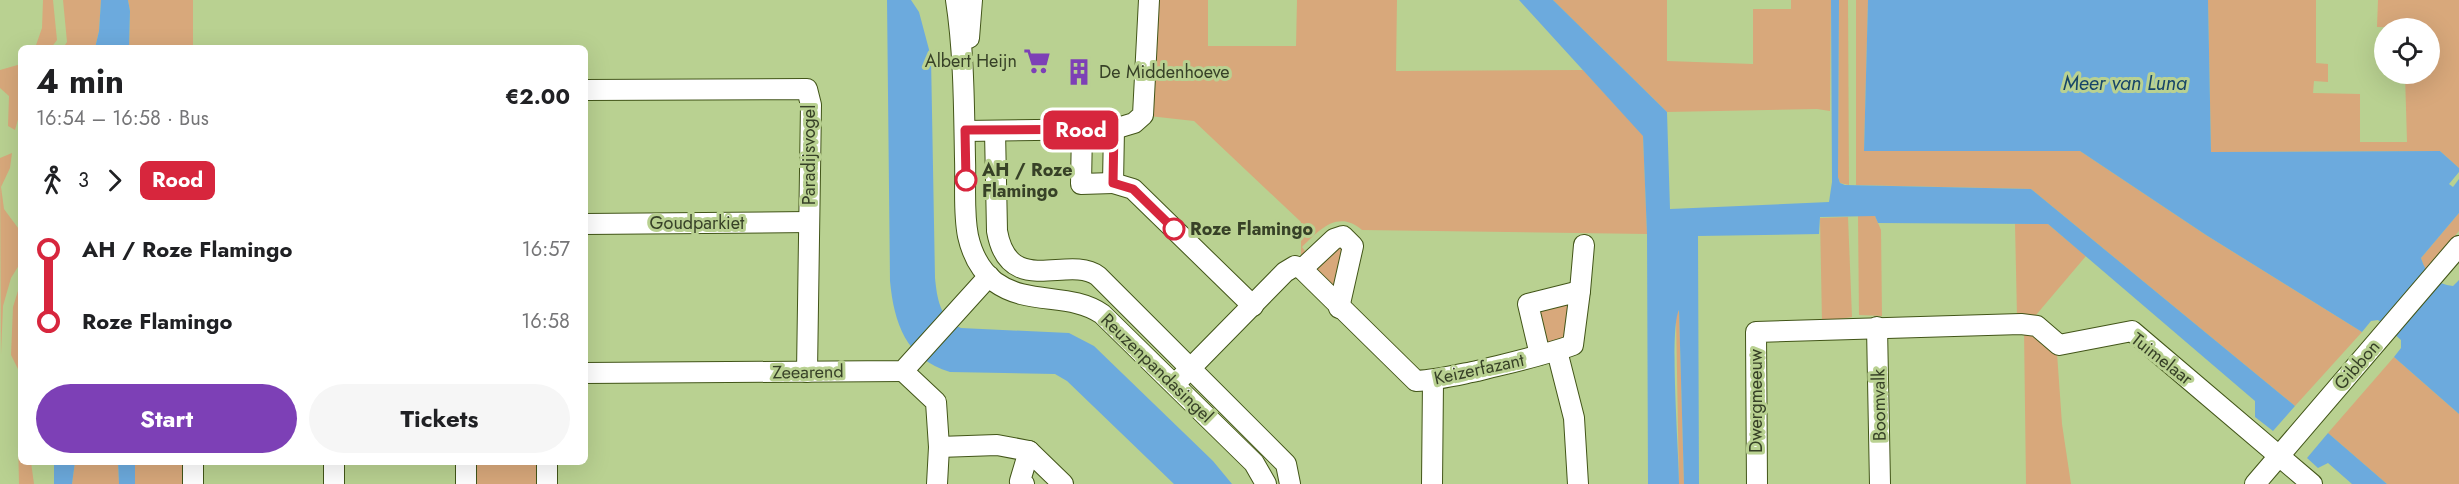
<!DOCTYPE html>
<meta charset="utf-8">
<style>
body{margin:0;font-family:Jost,sans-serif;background:#f6f6f6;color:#202124;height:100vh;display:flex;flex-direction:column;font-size:22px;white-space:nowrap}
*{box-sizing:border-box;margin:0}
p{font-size:20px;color:#757577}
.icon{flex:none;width:33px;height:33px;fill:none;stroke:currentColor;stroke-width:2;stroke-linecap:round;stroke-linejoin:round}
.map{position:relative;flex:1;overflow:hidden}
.side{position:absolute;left:18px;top:45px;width:570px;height:420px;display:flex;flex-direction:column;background:#fff;border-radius:9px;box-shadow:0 6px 24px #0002}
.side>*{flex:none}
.badge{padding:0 12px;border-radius:9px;font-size:21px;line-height:39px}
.controls{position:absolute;left:2374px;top:18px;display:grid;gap:12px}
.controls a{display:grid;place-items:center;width:66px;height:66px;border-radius:50%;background:#fff;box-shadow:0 6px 24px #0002;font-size:30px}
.map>.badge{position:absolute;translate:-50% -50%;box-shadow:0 0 0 3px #fff}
.legs{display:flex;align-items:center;gap:9px;height:66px;padding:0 18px;font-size:20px}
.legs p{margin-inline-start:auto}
.overview{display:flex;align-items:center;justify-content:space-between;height:102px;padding:0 18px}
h1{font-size:33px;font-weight:700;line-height:45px}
.primary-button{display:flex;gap:12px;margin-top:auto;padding:12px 18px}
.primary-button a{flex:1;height:69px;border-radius:36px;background:#7d40b6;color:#fff;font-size:24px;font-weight:700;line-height:69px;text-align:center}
.primary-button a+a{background:#f6f6f6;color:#202124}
ul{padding:0 18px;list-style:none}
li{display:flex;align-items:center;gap:21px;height:72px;font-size:22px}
li i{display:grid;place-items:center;width:9px;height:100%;margin:0 8px;background:currentColor}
li i::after{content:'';width:15px;height:15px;margin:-8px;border:4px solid;border-radius:50%;background:#fff}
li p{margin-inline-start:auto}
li:first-child i{background:linear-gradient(#0000 50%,currentColor 0)}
li:last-child i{background:linear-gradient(currentColor 50%,#0000 0)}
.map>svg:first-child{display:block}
.green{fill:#d8a87b}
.water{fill:#6caadd}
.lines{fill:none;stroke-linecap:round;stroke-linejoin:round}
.minor-casing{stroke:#425518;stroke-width:22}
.minor{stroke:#fff;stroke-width:20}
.line-1-casing{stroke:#fff;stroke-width:14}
.line-1{stroke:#d7263d;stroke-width:9}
.stop-1-dot{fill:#fff;stroke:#d7263d;stroke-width:3}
.labels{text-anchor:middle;stroke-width:6;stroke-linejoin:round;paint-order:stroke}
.poi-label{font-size:18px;fill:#374127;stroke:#b9d191;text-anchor:end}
.street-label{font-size:18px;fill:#374127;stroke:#b9d191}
.stop-label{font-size:18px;font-weight:bold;fill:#374127;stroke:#b9d191;text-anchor:start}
.water-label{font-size:20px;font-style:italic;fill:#174568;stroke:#b9d191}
</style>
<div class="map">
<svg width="2459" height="484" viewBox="0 0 2459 484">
<rect width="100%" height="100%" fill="#b9d191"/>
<g class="green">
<path d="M43,0h10l4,40 -6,8h-16l7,-20z"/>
<path d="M63,0h38l-2,31 -4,17h-32l4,-6z"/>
<path d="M128,0h65v48h-64l1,-37z"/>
<path d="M1156,0h52v46h88l1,-46h100l-1,71 187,-1 60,65 4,99 -285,-4c-24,-21 -43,0 -60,17l6,8 -7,7v-40l-107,-101 -45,-5z"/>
<path d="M1553,0h114v61l86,3v-55h38v-9h40l-1,111 -13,-2 -150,3z"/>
<path d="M1839,0h9l1,185 -9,-2 -2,-6z"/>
<path d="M1856,0h12l-4,151h216l126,84 156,97 -67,74 -264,-217 -175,-4z"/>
<path d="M2208,0h108v63l12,1v18l-14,-1 -1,12 47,1v48h47l-2,-68h25v-46l-53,-1 1,-27h81v168l-19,-17 -229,1z"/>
<path d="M21,64v45l-6,21 -7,-4 1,-30 -9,-8v-18z"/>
<path d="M12,153l-2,15 -9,19 3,22 17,23v30l-10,16 -8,28 -2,48 -1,-196z"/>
<path d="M2459,213v18l-34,40 -4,-13z"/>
<path d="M1858,216h17l6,14 1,86 -23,-1z"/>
<path d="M1848,217l4,100 -30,5 -2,-104z"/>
<path d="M2015,224h33l38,32 -50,59 -19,1z"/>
<path d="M1342,242l-6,50 -23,-23z"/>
<path d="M21,281v94l-10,-20 2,-48z"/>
<path d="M1573,303l-4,35 -27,7 -6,-29 4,-6z"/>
<path d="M1679,309l5,175h-5l-3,-167z"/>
<path d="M2024,330l9,3 24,20 5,71 9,60h-45z"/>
<path d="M2394,357l65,57v70h-72l-59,-51z"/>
<path d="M21,427v35h10l3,22h-15l-1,-45z"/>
<path d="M75,462h43l1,22h-47z"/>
<rect x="135" y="462" width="52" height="22"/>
<rect x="472" y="462" width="68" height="22"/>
</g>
<g class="water">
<path d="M101,0h27l2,11 -1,37h-34l4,-17z"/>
<path d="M887,0h24l8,12 12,45 4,221c2,20 5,42 26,50l108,5 25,13 119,115 19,23h-58l-107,-103 -12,-7 -105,-2c-44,-13 -56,-49 -60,-91z"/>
<path d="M1519,0h34l114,112 3,97 159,-7 3,-20 -1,-182h8l-1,177 2,6 5,2 186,4 264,217 -22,25 -18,-14v-16l-207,-177 -170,-1 -3,-7 -55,1 -1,17 -121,2 1,248h-15l-5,-174c-10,19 0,143 0,174h-31l-1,-250 -4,-98z"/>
<path d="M1868,0h340l3,152 229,-1 19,17v4l-10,12 4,3 6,-8v34l-38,45c5,17 15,26 32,28l6,-6v134l-65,-57 7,-9v-8l-23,-20 -7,1 -9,11 -156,-97 -126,-84h-216z"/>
<path d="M2328,433l59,51h-35l-24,-21 -10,5 -11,-10z"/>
<path d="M54,462h21l-3,22h-18z"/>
<path d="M118,462h17v22h-16z"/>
</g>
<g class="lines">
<defs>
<g id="minor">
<path d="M956,0c8,52 8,107 9,159 1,25 -2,52 3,77 4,18 13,35 27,46 33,24 75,10 107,32l152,149 12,21"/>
<path d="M969,38l3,-38"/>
<path d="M585,90l222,-1 4,16 -4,267"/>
<path d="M1114,129l-1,54 20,6 120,117"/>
<path d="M1082,130l-1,54 32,-1"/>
<path d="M965,131l149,-2 20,-6 9,-8 6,-115"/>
<path d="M995,131l2,100c12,68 71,23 101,45l188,188 4,20"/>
<path d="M585,224l224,-2"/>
<path d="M1302,269l32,-30 9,-3 10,10 -14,62"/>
<path d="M1580,291l4,-46"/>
<path d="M1877,327l3,157"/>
<path d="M1557,351l17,67 4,66"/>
<path d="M903,371l33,31 3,45 -2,37"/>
<path d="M585,373l318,-2 86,-95"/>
<path d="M1175,384l110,-112 10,-6 7,3 114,112c21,-1 41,-6 61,-10 32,-8 65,-15 96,-26l7,-54 -52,13 12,51"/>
<path d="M939,447l58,-2 32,6 34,33"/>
<path d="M193,462v22"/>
<path d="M334,462v22"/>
<path d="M466,462v22"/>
<path d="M547,462v22"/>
<path d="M1024,484l-4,-3 9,-30"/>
<path d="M1432,484l1,-103"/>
<path d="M1757,484l-1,-152 265,-8 16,2 22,19 73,-14 180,153"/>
<path d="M2255,484l204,-238"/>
</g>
</defs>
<use href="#minor" class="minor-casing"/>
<use href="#minor" class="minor"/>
</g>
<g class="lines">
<defs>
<path id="line-1" d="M966,180l-1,-50 149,-1 -1,54 20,6 41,40"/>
</defs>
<use href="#line-1" class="line-1-casing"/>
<use href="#line-1" class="line-1"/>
</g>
<defs>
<symbol id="supermarket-bare" viewBox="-9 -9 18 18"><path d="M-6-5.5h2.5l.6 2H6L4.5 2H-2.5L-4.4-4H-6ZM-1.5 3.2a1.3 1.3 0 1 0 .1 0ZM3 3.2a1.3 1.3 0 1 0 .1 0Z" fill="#7d40b6" stroke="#b9d191" stroke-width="2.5" paint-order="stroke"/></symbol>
<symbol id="building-bare" viewBox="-9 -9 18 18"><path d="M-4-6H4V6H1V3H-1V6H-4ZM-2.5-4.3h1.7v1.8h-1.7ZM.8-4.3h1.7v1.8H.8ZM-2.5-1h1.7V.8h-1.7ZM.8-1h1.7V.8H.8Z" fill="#7d40b6" stroke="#b9d191" stroke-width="2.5" paint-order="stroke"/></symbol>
</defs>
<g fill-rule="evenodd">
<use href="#supermarket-bare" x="1018" y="42" width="38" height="38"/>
<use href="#building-bare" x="1060" y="53" width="38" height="38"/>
</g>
<g class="stop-1-dot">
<circle cx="966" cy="180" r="10"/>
<circle cx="1174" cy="229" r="10"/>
</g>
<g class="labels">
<g class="poi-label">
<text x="1017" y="67">Albert Heijn</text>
<text x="1099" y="78" text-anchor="start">De Middenhoeve</text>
</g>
<g class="street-label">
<text transform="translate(809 155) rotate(-90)" y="6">Paradijsvogel</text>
<text x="697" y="229">Goudparkiet</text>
<text transform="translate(2162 359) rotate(38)" y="6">Tuimelaar</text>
<text transform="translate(2357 365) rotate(-49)" y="6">Gibbon</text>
<text transform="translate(1157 368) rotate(44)" y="6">Reuzenpandasingel</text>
<text transform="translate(1479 369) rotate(-12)" y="6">Keizerfazant</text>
<text transform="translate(808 372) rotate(-1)" y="6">Zeearend</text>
<text transform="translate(1756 401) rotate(-90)" y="6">Dwergmeeuw</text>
<text transform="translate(1879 405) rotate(-91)" y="6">Boomvalk</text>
</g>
<g class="stop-label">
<text x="982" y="176">AH / Roze<tspan x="982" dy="21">Flamingo</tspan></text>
<text x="1190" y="235">Roze Flamingo</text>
</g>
<g class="water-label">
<text x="2125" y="90">Meer van Luna</text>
</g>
</g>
</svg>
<div class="controls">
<a><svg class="icon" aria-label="locate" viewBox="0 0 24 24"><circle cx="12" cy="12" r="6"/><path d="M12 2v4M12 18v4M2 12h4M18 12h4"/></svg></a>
</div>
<b class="badge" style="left:1081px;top:130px;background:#d7263d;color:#fff">Rood</b>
<section class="side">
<div class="overview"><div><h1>4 min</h1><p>16:54 – 16:58 · Bus</p></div><b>€2.00</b></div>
<div class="legs"><svg class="icon" aria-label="walk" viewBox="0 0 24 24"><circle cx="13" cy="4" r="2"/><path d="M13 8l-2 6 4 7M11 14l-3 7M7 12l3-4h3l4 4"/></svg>3<svg class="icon" aria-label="forward" viewBox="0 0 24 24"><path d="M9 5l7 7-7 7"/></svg><b class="badge" style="background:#d7263d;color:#fff">Rood</b></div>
<ul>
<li><i style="color:#d7263d"></i><b>AH / Roze Flamingo</b><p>16:57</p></li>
<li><i style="color:#d7263d"></i><b>Roze Flamingo</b><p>16:58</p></li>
</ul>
<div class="primary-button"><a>Start</a><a>Tickets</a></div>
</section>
</div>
